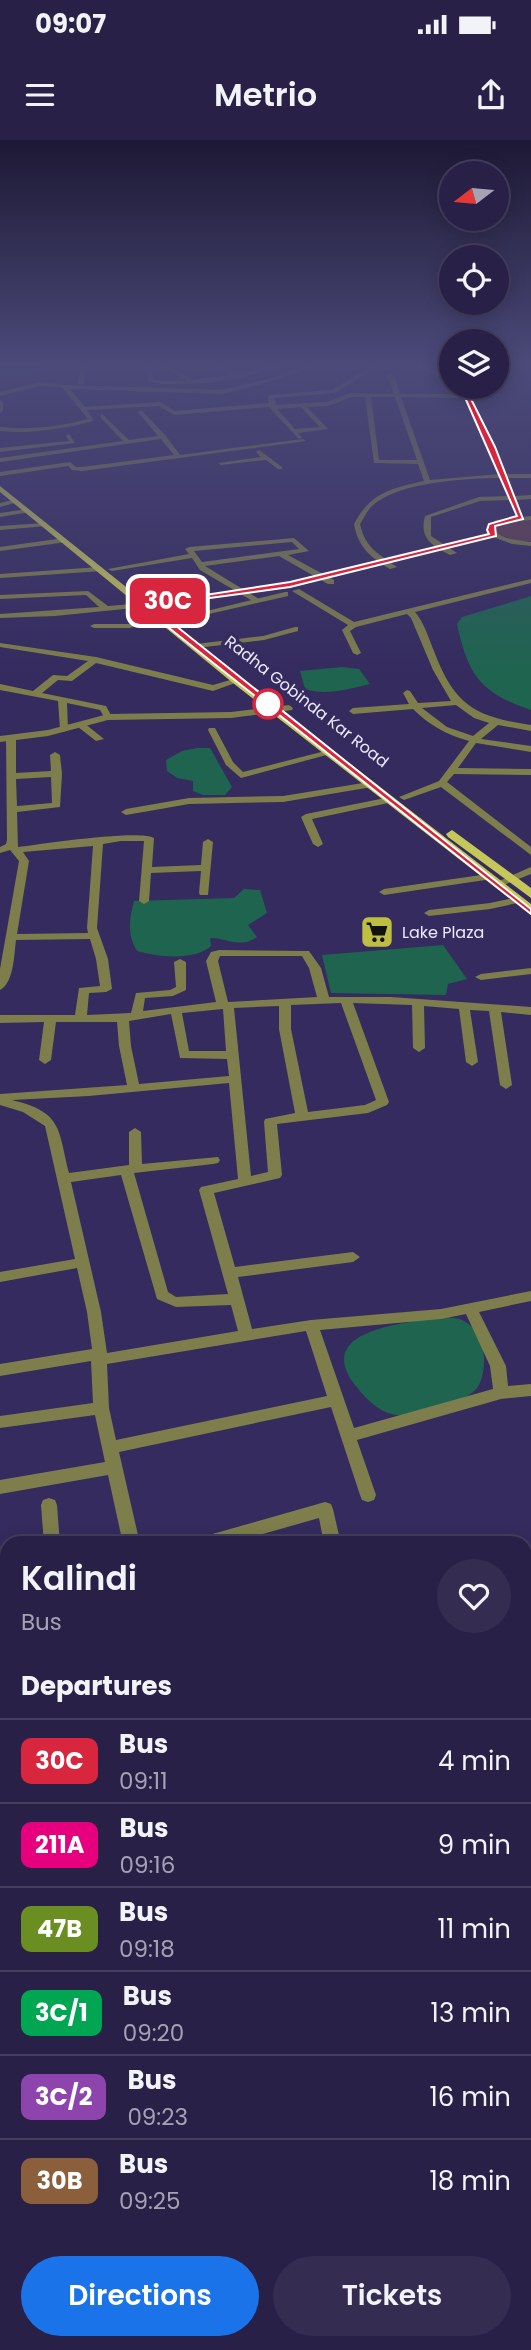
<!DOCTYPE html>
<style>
body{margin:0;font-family:Poppins,sans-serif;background:#342d51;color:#f1f3f6;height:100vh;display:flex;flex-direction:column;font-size:26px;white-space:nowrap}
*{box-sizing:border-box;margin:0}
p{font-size:23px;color:#a5a3b3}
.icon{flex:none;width:38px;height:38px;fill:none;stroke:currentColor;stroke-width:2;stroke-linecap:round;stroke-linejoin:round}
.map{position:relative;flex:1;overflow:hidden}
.sheet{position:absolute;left:0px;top:1396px;width:532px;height:814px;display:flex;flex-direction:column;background:#282046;border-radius:21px 21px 0 0;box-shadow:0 4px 18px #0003,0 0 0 2px #443e5f}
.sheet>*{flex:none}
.badge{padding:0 14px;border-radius:10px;font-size:24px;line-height:46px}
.needle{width:46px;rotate:254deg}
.tools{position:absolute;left:439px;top:21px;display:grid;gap:14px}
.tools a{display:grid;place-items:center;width:70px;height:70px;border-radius:50%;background:#282046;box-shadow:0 4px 18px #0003,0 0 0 2px #443e5f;font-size:35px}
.map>.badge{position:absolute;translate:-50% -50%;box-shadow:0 0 0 4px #fff}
h2{padding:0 21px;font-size:26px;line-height:63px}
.round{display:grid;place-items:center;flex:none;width:74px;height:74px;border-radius:37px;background:#342d51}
.summary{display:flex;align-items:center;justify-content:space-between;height:119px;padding:0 21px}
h1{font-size:33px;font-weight:600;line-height:52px}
.button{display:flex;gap:14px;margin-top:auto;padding:14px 21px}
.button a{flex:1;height:80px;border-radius:42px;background:#1a73e8;color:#fff;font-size:28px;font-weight:600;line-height:80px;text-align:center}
.button a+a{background:#342d51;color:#f1f3f6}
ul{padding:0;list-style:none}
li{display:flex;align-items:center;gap:21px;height:84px;padding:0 21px;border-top:2px solid #443e5f}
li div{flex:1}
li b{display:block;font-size:26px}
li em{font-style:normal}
li .badge{min-width:77px;font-weight:700;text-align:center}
.status{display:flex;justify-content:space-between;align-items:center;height:49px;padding:0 35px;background:#282046;direction:ltr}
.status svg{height:19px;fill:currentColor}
header{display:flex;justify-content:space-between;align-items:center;height:91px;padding:0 21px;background:#282046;font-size:32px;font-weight:600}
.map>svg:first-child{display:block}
.green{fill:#613c4e}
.water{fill:#1e644f}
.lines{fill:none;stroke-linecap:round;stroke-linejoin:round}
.minor{fill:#7d7e4c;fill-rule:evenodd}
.tertiary{fill:#7d7e4c;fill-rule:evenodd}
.primary{fill:#c5c759;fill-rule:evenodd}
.rail-far1-casing{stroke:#a6a2c1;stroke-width:9}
.rail-casing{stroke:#a6a2c1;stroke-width:10}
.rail-far1{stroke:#352b5e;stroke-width:6;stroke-dasharray:19;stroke-linecap:butt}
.rail{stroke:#352b5e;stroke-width:8;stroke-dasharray:24;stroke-linecap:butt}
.line{fill:#d7263d;stroke:#fff;stroke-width:2}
.stop-dot{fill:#fff;stroke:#d7263d;stroke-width:3.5}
.labels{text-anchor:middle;stroke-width:7;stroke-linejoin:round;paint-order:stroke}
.far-street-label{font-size:16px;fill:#ecebfe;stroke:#352b5e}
.far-poi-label{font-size:16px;fill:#ecebfe;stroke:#352b5e;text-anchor:start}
</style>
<div class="status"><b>09:07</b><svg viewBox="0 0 49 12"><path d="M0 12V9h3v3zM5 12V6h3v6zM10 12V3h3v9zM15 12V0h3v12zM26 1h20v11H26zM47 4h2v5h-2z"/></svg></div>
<header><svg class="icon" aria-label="menu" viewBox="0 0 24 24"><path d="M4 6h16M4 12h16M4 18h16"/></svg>Metrio<svg class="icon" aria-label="share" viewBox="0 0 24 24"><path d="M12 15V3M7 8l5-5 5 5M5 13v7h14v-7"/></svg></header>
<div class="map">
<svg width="531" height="2210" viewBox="0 0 531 2210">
<rect width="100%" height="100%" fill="#352b5e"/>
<path class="green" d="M531,380v21h-16l-21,-9 2,-5 14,-6z"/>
<g class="water">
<path d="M0,223h34l2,5 -10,8h-26z"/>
<path d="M531,456v114c-51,-17 -63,-35 -74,-86l5,-7z"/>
<path d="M342,527l17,2 11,15c-21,5 -44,12 -65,5l-5,-18z"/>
<path d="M197,608h13l22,39 -7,8h-22l-10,-4v-10l-16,-3 -10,-7 -1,-11 16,-9z"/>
<path d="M244,749l16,1 7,23 -19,12 9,12c-18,12 -29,1 -47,1l1,8c-16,15 -54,11 -74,5 -10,-17 -8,-31 -3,-50l100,-3z"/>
<path d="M443,805l24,34 -19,5 -2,11 -115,-2 -9,-38z"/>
<path d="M441,1177c6,1 15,0 21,3 23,10 27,45 17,65 -8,17 -65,32 -82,30 -18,-2 -31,-16 -42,-30 -42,-56 49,-61 86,-68z"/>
</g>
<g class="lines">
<g class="minor">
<path d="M82,223h6l-4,20 -3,2 -3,-2z"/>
<path d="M146,223h6l1,17 31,1h3l-32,-18h7l31,17 40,-6 -23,-11c11,0 18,8 28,9 13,2 32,-9 47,-9 -39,17 -95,26 -137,19z"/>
<path d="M313,223h9l-46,17 -54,14 -152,-5 15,18 75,-5 15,9 94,-8 -1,-6 3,-2 60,-5 47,-27h7l-51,30 -60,5 2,5 -2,2 53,-3 23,-9 44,1 -6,-18 3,-2 3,2 6,18h63l-1,-4h4l40,84h25v4h-23l7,18 16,-1v4l-14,1 6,18h-4l-9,-18 -30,1 -49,16v19l26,17 -7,2c-18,-9 -31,-17 -25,-39l54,-19 30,-1 -8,-18c-33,0 -104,4 -129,28 -5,5 -8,12 -12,18 5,24 19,30 37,43l-7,2c-19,-11 -32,-22 -36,-45 16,-31 38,-36 70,-43l-6,-17 -44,-1 -9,-66h-14l-23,9 -21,1 21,22 -30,4 4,4 -3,2 -30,-32 -95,8 -15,-9 -72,4 7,11c-31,8 -62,13 -94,10v-4c30,3 59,0 88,-8l-26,-32 -23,-1 -39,10v-4l39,-10 28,3 155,5 50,-12zM371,257h24l22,63h-38zM401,257l63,1 36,76 -70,6zM301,267l19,20 -25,2 -18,-20z"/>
<path d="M410,223h8l34,16v4z"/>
<path d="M497,223h10l-10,3z"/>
<path d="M0,260l3,2v9l-3,2z"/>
<path d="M141,270l25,26 14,19 123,-16 3,2 -224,30 -10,-1 -4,-4 -68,10v-4l70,-10 6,5h6l92,-12 -13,-16 -161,23v-4l123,-17 -23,-24 2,-3 27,26 29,-4 -20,-24z"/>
<path d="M69,294l6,9 -75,9v-4l69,-7 -3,-5z"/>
<path d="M259,310l23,17v2h-4l-12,-9 -45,5 -3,-2 43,-6 -5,-5z"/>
<path d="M16,359l2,3 -18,5v-4z"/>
<path d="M28,369l2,3 -30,5v-4z"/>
<path d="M45,383l2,3 -47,4v-4z"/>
<path d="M64,398l3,4 -67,9v-4z"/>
<path d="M294,398l15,13 -21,4 46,25v4h-6l-49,-28 -74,10 54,33 1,2 -4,2 -56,-33 -8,-12 -80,13 -4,-2 81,-15 -4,-5 4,-2zM292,402l7,7 -97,13 -8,-11z"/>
<path d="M99,427h3v4l-102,7v-4z"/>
<path d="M531,439v4l-116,29c10,12 13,25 19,39 20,54 41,66 97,74v6l-33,-6 -17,14 50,7v6l-55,-9 -18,25 73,1v6l-77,-1 -7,8 84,65v8l-90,-68 -37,13 -5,-3 40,-16 30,-40c-22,-6 -40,-16 -56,-32l-60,5 -4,-3 4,-3 56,-4 -6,-11 4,-3 3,1 8,12 33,-2 -18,-31 -22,-52 -4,-4 -51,13 -6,4 11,22 -4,2 -4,-2 -11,-23 6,-5 -56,-34 7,-2 55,33zM456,565l18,13 15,5 -16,13 -26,-9 -25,-19z"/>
<path d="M88,451l20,15 36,-3 4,2 -4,2 -89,9 -55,2v-4l99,-7 -13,-12 -86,4v-4z"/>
<path d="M161,476l4,2 -1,2 -35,8h-35l-4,-2 4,-2h35z"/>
<path d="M295,487h3v4l-34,9 -68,8 -4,-2 4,-2 67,-8z"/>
<path d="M0,503l96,14 117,28 24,-7 4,3 -28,10 -117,-28 -24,18 -14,-1 -16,13 64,13 6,11 -7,2 -5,-9 -33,-7 1,26 -4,3 -4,-3 -2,-28 -58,-11v-6l33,7 20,-16 14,1 21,-15 -88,-14z"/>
<path d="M78,583h6l20,16 -8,2 -18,-14z"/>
<path d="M209,588h6l18,34 10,10 86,-22 5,3 -93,25 -15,-13 -18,-35z"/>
<path d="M11,595l5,3v35l35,-2 -1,-16 5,-3 5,3 2,19 -2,33 -43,5 1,35c23,-3 122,-18 136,-9l-2,29 49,-2 2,-23 5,-3 5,3 -5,53h-8l-1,-2 2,-22 -50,2 -2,28 -5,3 -5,-3 5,-60h-23l-18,3 -6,84 11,31 4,30 -6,3 -17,1 -2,22 44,-2 5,-20 34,-3 6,-3 -2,-25 6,-3 6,3v28l-13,6 -28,2 -2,13 73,-9 -10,-41 5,-9 8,-2 90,1 12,17 8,29h62l140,10v8l-30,-3 11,73 -6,4 -6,-4 -11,-74 -19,-1 8,52 -6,4 -6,-4 -7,-53 -35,-3 1,42 -6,4 -6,-4 -1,-43 -59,-2 36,99 -2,3 -19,8 -91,11 5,51 -2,3 -66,15 21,74 118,-15 7,5 -7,5 -115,15 14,52 59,-9 130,-11 90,-18v10l-52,11 27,54 2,20 23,-2v12l-30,3 -144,41 19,55 -2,5 -6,2 -6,-2 -2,-5 -29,-88 -212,45 21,92h-17l-15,-69 -108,19v-14l105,-18 -10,-47 -95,13v-12l93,-13 -2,-42 -91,15v-12l92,-15 -5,-37 -10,-44 -77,14v-10l75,-13 -30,-133 -22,-14 -23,-7v-11l127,-9 -8,-39 -2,-24h-61l-5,38 -6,4 -6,-4 5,-38 -44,1v-8h75l4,-27 21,-2 -4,-27 -6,-20 -74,1c-2,15 -2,43 -16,50v-21l19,-108 -9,-11 -10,3v-6l6,-3 1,-4 -1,-102zM51,637l1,26 -35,3 -1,-27zM93,706l-6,82 1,5 -71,1 12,-73 -6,-9zM220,816h82l7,12 8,29 -89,5 -10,-41zM341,863l35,97 -11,5 -57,7 -17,-83v-24zM279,866v23l16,84 -30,6 -1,3 4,50 -17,4 -17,-168zM223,869l3,42h-37l-7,-38zM171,874l9,44 47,1 2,17 -90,8 -8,-38 -2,-25zM229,943l9,96 -37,8 -2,3 29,104 -52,3 -8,-5 -34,-119 79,-9 5,-1 2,-3 -2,-3 -76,7 -1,-32 -6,-4 -6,4v33l-60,8c-11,-45 -7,-61 -57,-73l77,-4zM121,1035l36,124 19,8 55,-2 7,26 -131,22 -6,-41 -30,-130zM466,1174l24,52 3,23 -139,39 -34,-98 121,-11zM306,1191l21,65 -211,44 -7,-32 -2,-44z"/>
<path d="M369,642l3,1v4l-89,15 -94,2 -63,11 -5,-3 5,-3 63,-11 94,-2z"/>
<path d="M390,657l3,1v4l-81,17 11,25 -5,3 -5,-3 -12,-27 5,-3z"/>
<path d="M531,727v7l-30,12 -4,1 -5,-3z"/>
<path d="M488,734l4,1v4l-108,16 -5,-3 5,-3z"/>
<path d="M518,757l5,3 -1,2 -32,7 -61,7 -5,-3 5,-3 61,-7z"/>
<path d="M531,828v6l-50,6 -6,-3 6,-3z"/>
<path d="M49,1358l6,2 2,5 3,39h-16l-3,-39 2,-5z"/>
<path d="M325,1362l6,2 2,5 8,35h-17l-5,-26 -91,26h-34l2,-5 6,-2z"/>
<path d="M7,1409v14l-7,2v-14z"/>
<path d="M531,1486v17l-6,2v-17z"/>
<path d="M7,1660v19l-7,2v-19z"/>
<path d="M531,2049v24l-6,1v-24z"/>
<path d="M305,2203h24l1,7h-24z"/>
<path d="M455,2203h24l1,7h-24z"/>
</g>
<g class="tertiary">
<path d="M531,376v4l-31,3 -6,7c9,10 24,10 37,12v4l-19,-2 -19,-7 -203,49 -146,21 -4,-2 150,-23 199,-48 -3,-4 10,-10z"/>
<path d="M285,452h3v4l-123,28 -4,-2z"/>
<path d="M289,565l4,3 -1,2 -61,8 -123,2 -60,16 -48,6v-6l48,-6 60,-16 123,-2z"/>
</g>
<g class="primary">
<path d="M0,346l241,193 290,225v11l-298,-232 -233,-191z"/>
<path d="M452,690l79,58v10l-83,-61 -2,-3z"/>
</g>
<defs>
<g id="rail-far1">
<path d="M525,1571l6,-2"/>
<path d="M525,1600l6,-2"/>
<path d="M525,1621l6,-3"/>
<path d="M525,1639l6,-2"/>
</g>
<g id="rail">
<path d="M525,1686l6,-3"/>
<path d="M525,1708l6,-2"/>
<path d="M0,1725l7,-2"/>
<path d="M525,1731l6,-2"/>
<path d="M0,1763l7,-1"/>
<path d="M0,1785l7,-2"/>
<path d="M525,1790l6,-1"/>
<path d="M0,1807l7,-2"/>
<path d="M525,1817l6,-2"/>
<path d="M0,1876l7,-2"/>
<path d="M0,1900l7,-2"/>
<path d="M0,1924l7,-2"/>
<path d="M0,1968l7,-2"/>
<path d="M0,2001l7,-2"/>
</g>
</defs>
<use href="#rail-far1" class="rail-far1-casing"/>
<use href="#rail" class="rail-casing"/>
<use href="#rail-far1" class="rail-far1"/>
<use href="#rail" class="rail"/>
</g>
<linearGradient id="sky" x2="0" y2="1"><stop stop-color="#1d1834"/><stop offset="0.42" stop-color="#4b4a79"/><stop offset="1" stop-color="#4b4a79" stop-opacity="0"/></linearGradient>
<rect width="531" height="533" fill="url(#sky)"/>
<path class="line" d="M460,246l5,1 30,60 28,72 -28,7 1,10 -206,51 -139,19 380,303v5l-391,-309 150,-23 199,-48 -2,-4 2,-6 28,-8z"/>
<defs>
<symbol id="supermarket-square" viewBox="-11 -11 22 22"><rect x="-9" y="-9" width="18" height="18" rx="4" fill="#bebf42" stroke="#352b5e"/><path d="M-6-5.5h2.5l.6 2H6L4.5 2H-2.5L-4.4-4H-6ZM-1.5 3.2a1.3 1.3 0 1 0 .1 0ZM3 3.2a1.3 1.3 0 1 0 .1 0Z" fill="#111"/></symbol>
</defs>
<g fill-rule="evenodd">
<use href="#supermarket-square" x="358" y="773" width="38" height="38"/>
</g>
<circle class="stop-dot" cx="268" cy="564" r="14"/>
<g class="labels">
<g class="far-street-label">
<text transform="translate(307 561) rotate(38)" y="6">Radha Gobinda Kar Road</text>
</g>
<g class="far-poi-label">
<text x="402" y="798">Lake Plaza</text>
</g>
</g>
</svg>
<div class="tools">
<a><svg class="needle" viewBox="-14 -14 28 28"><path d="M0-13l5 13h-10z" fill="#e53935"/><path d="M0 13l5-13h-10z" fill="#a5a3b3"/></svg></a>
<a><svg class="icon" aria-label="locate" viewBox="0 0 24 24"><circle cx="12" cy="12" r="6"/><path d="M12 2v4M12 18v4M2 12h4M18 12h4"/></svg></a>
<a><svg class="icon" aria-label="layers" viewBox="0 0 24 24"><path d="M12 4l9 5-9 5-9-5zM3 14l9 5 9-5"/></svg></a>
</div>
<b class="badge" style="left:168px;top:461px;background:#d7263d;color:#fff">30C</b>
<section class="sheet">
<div class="summary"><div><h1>Kalindi</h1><p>Bus</p></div><a class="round"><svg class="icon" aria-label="heart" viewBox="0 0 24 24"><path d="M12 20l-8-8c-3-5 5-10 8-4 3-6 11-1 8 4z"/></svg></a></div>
<h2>Departures</h2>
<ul>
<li><span class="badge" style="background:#d7263d;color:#fff">30C</span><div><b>Bus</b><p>09:11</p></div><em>4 min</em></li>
<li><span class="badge" style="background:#e6007e;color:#fff">211A</span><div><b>Bus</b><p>09:16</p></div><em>9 min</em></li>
<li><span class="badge" style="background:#6b8e23;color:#fff">47B</span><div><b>Bus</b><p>09:18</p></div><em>11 min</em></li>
<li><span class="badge" style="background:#00a651;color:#fff">3C/1</span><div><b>Bus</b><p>09:20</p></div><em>13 min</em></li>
<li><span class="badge" style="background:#8e44ad;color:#fff">3C/2</span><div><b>Bus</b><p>09:23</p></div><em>16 min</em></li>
<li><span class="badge" style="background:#8b5e3c;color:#fff">30B</span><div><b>Bus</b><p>09:25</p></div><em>18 min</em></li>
</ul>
<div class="button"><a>Directions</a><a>Tickets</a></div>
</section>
</div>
